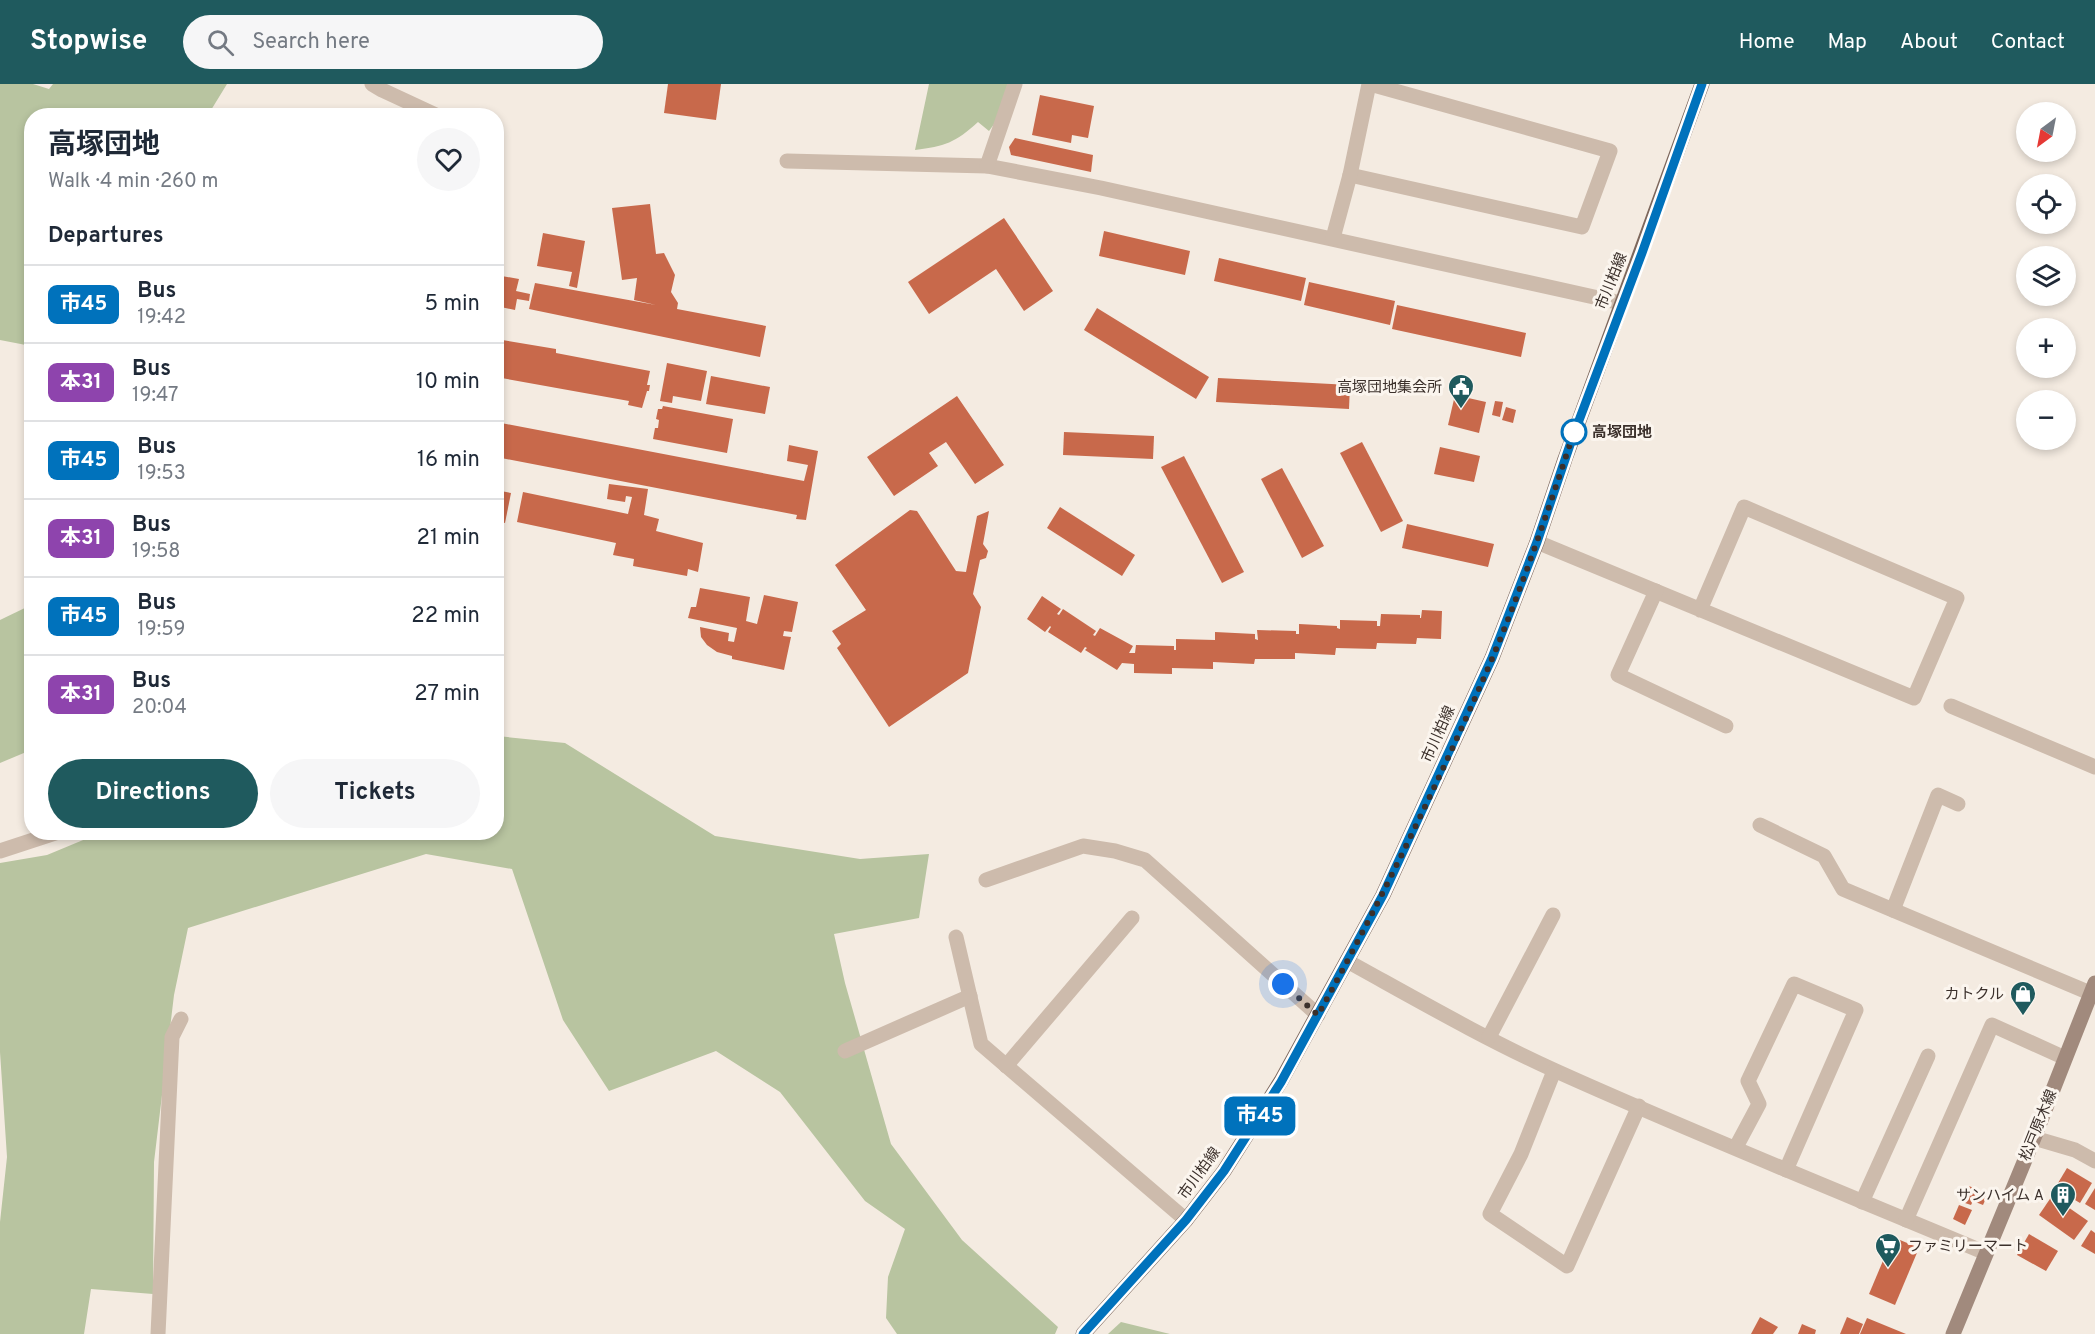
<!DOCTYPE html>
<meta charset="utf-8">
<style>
body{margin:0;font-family:Overpass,"Noto Sans JP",sans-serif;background:#f6f6f7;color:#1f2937;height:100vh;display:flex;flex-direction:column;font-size:22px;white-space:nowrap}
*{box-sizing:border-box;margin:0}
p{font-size:20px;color:#747a83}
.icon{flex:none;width:33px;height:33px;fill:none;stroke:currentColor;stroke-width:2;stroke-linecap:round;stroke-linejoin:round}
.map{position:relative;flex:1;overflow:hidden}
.details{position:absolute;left:24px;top:24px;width:480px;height:732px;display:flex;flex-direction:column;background:#fff;border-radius:24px;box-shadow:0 3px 9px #0003}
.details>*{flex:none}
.badge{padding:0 12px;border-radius:9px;font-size:21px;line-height:39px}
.needle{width:39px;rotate:212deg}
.buttons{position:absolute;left:2016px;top:18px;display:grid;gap:12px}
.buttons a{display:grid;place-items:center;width:60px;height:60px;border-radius:50%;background:#fff;box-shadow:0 3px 9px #0003;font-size:30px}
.you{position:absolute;width:30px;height:30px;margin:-15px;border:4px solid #fff;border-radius:50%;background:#1a73e8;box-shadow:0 0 0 9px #1a73e833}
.map>.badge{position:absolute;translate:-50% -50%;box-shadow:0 0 0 3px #fff}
h2{padding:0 24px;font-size:22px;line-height:54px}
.round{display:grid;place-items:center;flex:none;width:63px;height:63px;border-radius:32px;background:#f6f6f7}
.overview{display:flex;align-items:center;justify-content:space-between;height:102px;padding:0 24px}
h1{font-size:28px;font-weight:700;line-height:45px}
.cta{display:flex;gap:12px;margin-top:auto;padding:12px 24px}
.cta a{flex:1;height:69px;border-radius:36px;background:#1f5a5e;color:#fff;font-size:24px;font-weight:700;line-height:69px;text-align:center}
.cta a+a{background:#f6f6f7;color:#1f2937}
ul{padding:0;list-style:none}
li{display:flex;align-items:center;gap:18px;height:78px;padding:0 24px;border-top:2px solid #e0e1e3}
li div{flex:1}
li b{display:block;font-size:22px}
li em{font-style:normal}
li .badge{min-width:66px;font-weight:700;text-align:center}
header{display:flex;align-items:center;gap:36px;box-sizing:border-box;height:84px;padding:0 30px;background:#1f5a5e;color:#fff}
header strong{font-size:28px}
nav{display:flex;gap:33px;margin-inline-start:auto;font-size:21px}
.search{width:420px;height:54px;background:#f6f6f7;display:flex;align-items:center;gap:15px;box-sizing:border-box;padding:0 21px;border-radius:33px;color:#747a83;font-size:22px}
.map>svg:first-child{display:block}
.green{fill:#b8c4a0}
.building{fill:#c8694b}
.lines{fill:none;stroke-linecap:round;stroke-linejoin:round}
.minor{stroke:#cdbbac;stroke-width:15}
.tertiary{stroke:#cdbbac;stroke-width:15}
.secondary{stroke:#a18a7d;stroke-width:15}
.primary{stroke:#7d675c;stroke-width:15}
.line-casing{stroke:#fff;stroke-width:14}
.line{stroke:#0072bc;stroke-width:9}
.walk{stroke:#3b302b;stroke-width:6;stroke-dasharray:0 10.8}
.stop-dot{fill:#fff;stroke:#0072bc;stroke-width:3}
.labels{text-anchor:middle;stroke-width:6;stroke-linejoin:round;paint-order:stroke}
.street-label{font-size:15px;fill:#3b302b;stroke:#fbf5ee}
.poi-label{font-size:15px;fill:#3b302b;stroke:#fbf5ee;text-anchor:end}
.stop-label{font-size:15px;font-weight:bold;fill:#3b302b;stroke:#fbf5ee;text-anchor:start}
</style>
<header>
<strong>Stopwise</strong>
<div class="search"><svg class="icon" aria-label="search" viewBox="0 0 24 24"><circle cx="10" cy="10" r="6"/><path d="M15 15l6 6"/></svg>Search here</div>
<nav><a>Home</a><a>Map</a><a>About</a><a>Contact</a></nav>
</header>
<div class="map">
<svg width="2095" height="1250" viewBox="0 0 2095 1250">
<rect width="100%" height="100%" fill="#f4ebe1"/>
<g class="green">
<path d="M0,0h33l16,5 4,-5h174l-19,31 -176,1 -1,230 -31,-6z"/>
<path d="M929,0h86l-12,28 -14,19 -11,-9c-23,21 -33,24 -63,28z"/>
<path d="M31,521v145l-31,13v-143z"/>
<path d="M497,652l68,7 150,93 145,23 69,-5 -10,64 -85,16 11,49 46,161 71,96 96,87 -3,7h-158l-11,-16 2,-41 17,-48 -40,-28 -85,-109 -64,-41 -107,40 -46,-71 -51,-151 -86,-15 -238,74 -14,67 -20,167 -1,132 -62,-5 -7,45h-84v-112l7,-65 -7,-105v-189l47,-8 53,-22 396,-1z"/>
<path d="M1121,1238l49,12h-62z"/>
</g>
<g class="building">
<path d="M668,0h53l-5,36 -52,-7z"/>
<path d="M1040,11l54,11 -6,32 -16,-3 -1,8 -39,-8z"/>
<path d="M1015,54l78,17 -2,17 -80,-17 -2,-8z"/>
<path d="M650,120l6,50 8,-1 11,22 -4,17 7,11 -1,6 89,17 -6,31 -231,-48 6,-26 121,22 -22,-5 3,-22 -15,2 -10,-72z"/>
<path d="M1004,134l49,73 -29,20 -28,-42 -67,45 -21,-32z"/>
<path d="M1104,147l86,20 -5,24 -86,-19z"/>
<path d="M543,149l42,8 -8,47 -8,-2 3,-14 -35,-6z"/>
<path d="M1219,174l87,20 -5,23 -87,-20z"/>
<path d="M496,191l23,4 -3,12 14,3 -1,7 -12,-2 -2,11 -19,-4z"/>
<path d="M1309,198l86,19 -5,24 -86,-20z"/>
<path d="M1397,221l129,28 -5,24 -129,-28z"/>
<path d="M1097,224l112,69 -13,22 -112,-69z"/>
<path d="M496,255l60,10v4l94,18 -3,14h3l-1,6h-2l-5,17 -14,-3 1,-4 -133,-24z"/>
<path d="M667,279l40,8 -6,30 -28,-5 -1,7 -12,-2z"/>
<path d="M711,292l59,11 -5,27 -59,-10z"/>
<path d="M1218,294l132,7 -1,24 -133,-7z"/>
<path d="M1455,311l31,7 -7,31 -31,-8z"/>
<path d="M957,312l47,69 -29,19 -29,-42 -17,11 9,13 -44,30 -27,-39z"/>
<path d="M1495,317l8,1 -3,15 -8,-2z"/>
<path d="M663,322l70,13 -6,34 -74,-14 2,-11h3l1,-8 -3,-1 2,-10h4z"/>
<path d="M1506,323l10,3 -3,13 -11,-3z"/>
<path d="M496,338l308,59 4,-16 -21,-4 2,-16 29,6 -12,69 -10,-1 1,-4 -301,-58z"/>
<path d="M1064,348l90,4 -1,23 -90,-4z"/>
<path d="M1362,358l41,79 -22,11 -41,-79z"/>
<path d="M1440,363l40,9 -6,26 -40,-8z"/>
<path d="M1184,372l60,116 -22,11 -61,-116z"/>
<path d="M1282,384l42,78 -22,12 -41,-79z"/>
<path d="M609,400l39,5 -4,26 15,4 -3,12 47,12 -5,29 -10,-3 -1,7 -54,-10 1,-7 -21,-4 3,-12 -99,-21 6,-30 105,22 4,-17 -6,-1 -1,6 -18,-3z"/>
<path d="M496,406l15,3 -6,30 -9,-2z"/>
<path d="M1060,423l75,48 -13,21 -75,-48z"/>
<path d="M910,426l7,1 39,60 10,1 11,-56 12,-5 -6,33 5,7 -2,7 -6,2 -7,34 8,13 -13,66 -79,54 -52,-79 4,-4 -9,-13 34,-21 -31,-45z"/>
<path d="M1407,440l87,20 -6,23 -86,-19z"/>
<path d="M700,504l50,9 -4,24 11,3 7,-29 34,7 -6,30 -8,-1 -1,5 8,1 -7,33 -52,-11v-3l-15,-4 -10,-7 -6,-8 -1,-10 29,6 -1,8 6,1 3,-14 -49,-10 3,-11h5z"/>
<path d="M1042,512l19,13 -4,5 2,1 4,-6 33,22 -3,4 2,1 5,-8 33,18 -4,7h6l1,-8 38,1v4h2v-11l39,1v-8l40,2v5l3,1 -1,-10 39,1v3h3v-10l38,2v2l3,1v-9l37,1v5h3l1,-12 39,1v3h1l1,-8 20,1 -1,28 -24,-1 -1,6 -39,-1 -1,6 -40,-1 -1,7 -40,-2v6h-40l-1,5 -41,-2v7l-41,-1v6l-38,-1v-9l-12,-1 -5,7 -32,-20 2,-2 -2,-1 -4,6 -33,-21 3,-5 -1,-1 -5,6 -18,-13z"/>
<path d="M2067,1084l25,15 -12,20 -25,-15z"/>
<path d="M1969,1102l19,8 -5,11 -10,-4 -2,4 -9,-3z"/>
<path d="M2095,1104v22l-10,-6z"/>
<path d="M2052,1112l36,25 -14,19 -35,-25z"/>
<path d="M1959,1121l13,5 -7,15 -12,-6z"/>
<path d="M2091,1146l4,3v21l-14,-8z"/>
<path d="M2029,1150l29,17 -12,20 -29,-16z"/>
<path d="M1893,1153l26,11 -24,57 -26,-11z"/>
<path d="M1760,1233l18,10 -5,7h-22z"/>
<path d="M1847,1233l16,7 -4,10h-19z"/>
<path d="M1867,1234l39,16h-46z"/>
<path d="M1802,1240l14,6 -1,4h-17z"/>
</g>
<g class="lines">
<g class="minor">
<path d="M372,0l10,6 56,26"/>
<path d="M787,77l200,5 114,22 520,115"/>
<path d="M987,82l28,-82"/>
<path d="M1350,91l232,52 28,-76 -240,-67"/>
<path d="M1333,154l17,-63 19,-91"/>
<path d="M1537,458l377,156 43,-100 -213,-91 -44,103"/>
<path d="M1656,507l-38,84 108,51"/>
<path d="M1951,622l144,61"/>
<path d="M1760,741l64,31 19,33 247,104"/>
<path d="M0,767l58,-19"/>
<path d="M986,796l97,-34 32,5 30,9 173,155"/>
<path d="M1893,826l45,-115 20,9"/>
<path d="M956,853l25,107 205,176"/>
<path d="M1347,877c69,38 138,78 209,110 142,64 287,122 430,182"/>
<path d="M1489,953l64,-122"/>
<path d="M845,967l125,-55"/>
<path d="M1006,982l126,-148"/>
<path d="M1554,987l-33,83 -31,60 77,52 72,-160"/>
<path d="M1736,1063l23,-43 -11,-23 46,-97 62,26 -70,160"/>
<path d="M1862,1118l66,-146"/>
<path d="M1906,1136l86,-195 73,33"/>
<path d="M158,1250l14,-297 9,-18"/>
</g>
<path class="tertiary" d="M2034,1054l41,12 20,11"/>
<path class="secondary" d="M1953,1250l81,-196 61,-155"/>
<path class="primary" d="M1083,1250l103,-114 38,-49 57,-90 102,-186 109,-237 45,-116 28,-83 137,-375"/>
</g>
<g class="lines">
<defs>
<path id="line" d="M1083,1250l103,-114 38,-49 57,-89 102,-187 109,-237 45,-116 35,-103 70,-186 60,-169"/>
</defs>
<use href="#line" class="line-casing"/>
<use href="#line" class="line"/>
<path class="walk" d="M1283,900l35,31c64,-116 122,-235 174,-356 31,-74 57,-151 82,-227"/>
</g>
<defs>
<symbol id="civic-pin" viewBox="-11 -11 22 30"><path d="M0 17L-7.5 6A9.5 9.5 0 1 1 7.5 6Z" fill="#1f5a5e" stroke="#fbf5ee"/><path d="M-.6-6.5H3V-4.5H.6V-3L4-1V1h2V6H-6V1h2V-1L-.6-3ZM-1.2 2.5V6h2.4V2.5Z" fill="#fff"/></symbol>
<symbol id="shop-pin" viewBox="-11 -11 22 30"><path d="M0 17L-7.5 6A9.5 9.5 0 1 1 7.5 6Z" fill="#1f5a5e" stroke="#fbf5ee"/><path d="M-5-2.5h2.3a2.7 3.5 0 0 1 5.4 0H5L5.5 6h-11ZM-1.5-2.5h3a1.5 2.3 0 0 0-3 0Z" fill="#fff"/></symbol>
<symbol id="building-pin" viewBox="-11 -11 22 30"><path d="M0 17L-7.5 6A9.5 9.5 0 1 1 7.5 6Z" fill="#1f5a5e" stroke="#fbf5ee"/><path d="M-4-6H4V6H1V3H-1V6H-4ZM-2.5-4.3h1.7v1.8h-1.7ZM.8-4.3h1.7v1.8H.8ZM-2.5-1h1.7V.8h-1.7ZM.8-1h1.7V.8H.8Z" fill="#fff"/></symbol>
<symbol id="supermarket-pin" viewBox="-11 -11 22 30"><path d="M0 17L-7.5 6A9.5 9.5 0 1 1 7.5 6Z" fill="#1f5a5e" stroke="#fbf5ee"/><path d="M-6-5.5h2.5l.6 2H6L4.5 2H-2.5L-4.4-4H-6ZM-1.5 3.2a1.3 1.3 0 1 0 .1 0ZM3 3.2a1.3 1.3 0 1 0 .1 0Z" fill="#fff"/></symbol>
</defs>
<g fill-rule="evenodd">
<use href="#civic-pin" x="1446" y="288" width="30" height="40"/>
<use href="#shop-pin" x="2008" y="895" width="30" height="40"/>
<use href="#building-pin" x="2048" y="1096" width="30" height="40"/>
<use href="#supermarket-pin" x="1873" y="1147" width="30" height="40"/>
</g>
<circle class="stop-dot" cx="1574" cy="348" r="12"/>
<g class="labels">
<g class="street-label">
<text transform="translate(1611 197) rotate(-68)" y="5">市川柏線</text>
<text transform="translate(1438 650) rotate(-66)" y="5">市川柏線</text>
<text transform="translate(2038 1041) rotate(-68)" y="5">松戸原木線</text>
<text transform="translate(1199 1089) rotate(-54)" y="5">市川柏線</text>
</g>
<g class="poi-label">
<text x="1442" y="308">高塚団地集会所</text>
<text x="2004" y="915">カトクル</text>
<text x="2044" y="1116">サンハイム A</text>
<text x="1908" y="1167" text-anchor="start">ファミリーマート</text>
</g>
<g class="stop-label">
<text x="1592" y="353">高塚団地</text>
</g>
</g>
</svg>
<div class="buttons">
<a><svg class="needle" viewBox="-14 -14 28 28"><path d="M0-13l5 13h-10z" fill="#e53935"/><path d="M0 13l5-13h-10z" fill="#747a83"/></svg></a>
<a><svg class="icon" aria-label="locate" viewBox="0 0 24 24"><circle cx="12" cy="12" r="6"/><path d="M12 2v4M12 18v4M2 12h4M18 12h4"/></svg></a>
<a><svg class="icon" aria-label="layers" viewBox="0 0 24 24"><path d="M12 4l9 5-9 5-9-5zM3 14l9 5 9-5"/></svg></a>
<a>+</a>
<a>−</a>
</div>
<div class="you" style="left:1283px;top:900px"></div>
<b class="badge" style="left:1260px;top:1032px;background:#0072bc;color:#fff">市45</b>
<section class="details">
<div class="overview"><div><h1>高塚団地</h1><p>Walk · 4 min · 260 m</p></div><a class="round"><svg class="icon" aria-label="heart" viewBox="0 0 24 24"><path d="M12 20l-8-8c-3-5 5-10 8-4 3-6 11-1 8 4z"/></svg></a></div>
<h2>Departures</h2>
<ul>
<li><span class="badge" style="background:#0072bc;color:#fff">市45</span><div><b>Bus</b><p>19:42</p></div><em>5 min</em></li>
<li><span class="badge" style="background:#8e44ad;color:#fff">本31</span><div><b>Bus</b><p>19:47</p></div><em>10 min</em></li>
<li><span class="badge" style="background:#0072bc;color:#fff">市45</span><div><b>Bus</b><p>19:53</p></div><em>16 min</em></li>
<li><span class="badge" style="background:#8e44ad;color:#fff">本31</span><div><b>Bus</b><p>19:58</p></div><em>21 min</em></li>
<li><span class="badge" style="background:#0072bc;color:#fff">市45</span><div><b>Bus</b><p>19:59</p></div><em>22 min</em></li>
<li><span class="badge" style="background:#8e44ad;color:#fff">本31</span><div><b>Bus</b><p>20:04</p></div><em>27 min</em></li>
</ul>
<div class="cta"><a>Directions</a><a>Tickets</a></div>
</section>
</div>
